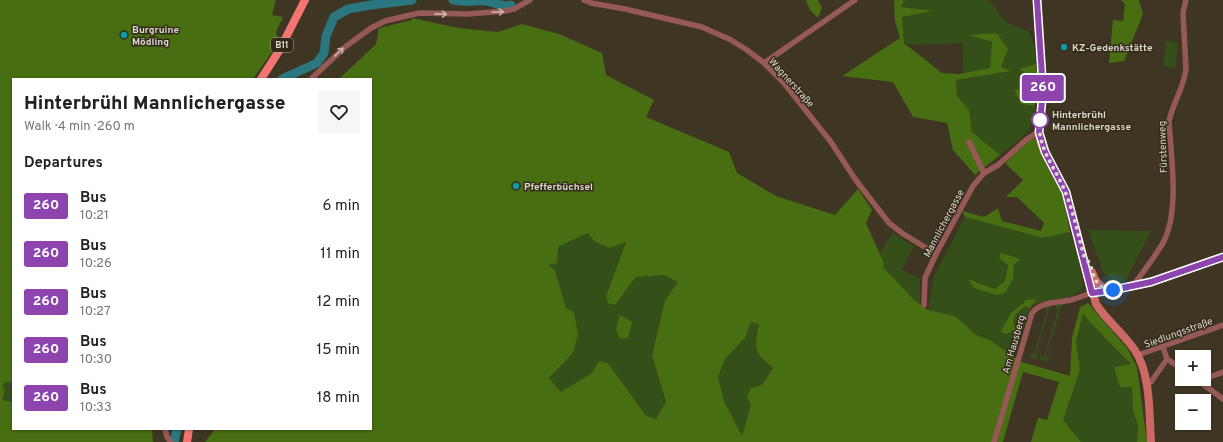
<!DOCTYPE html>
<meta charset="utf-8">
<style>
body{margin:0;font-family:Overpass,sans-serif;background:#f6f6f6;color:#222;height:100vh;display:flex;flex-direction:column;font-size:15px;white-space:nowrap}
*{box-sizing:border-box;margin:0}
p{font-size:13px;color:#767676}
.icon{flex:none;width:22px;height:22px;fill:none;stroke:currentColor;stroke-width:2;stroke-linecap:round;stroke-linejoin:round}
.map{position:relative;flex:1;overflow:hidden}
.sheet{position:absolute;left:12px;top:78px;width:360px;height:352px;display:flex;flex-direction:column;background:#fff;border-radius:0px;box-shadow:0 1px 3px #0004}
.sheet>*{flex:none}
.badge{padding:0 8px;border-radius:3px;font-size:14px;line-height:26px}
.controls{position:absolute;left:1175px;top:350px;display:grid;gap:8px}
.controls a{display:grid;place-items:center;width:36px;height:36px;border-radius:0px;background:#fff;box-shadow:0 1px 3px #0004;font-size:20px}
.you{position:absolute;width:20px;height:20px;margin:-10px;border:3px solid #fff;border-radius:50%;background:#1a73e8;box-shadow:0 0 0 6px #1a73e833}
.map>.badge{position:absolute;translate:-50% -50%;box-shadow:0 0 0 2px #fff}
h2{padding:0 12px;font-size:15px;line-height:36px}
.round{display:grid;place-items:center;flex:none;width:42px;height:42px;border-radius:0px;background:#f6f6f6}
.summary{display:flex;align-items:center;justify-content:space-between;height:68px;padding:0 12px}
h1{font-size:19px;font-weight:800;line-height:30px}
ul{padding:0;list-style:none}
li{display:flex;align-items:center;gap:12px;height:48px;padding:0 12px}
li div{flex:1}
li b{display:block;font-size:15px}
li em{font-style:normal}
li .badge{min-width:44px;font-weight:700;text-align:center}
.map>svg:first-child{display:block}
.green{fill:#354f18;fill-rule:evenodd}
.forest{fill:#476e10;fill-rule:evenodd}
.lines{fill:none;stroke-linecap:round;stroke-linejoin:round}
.river{stroke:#2a7780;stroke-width:9}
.street{stroke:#975955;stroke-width:5.5}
.secondary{stroke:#cc6964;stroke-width:8}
.primary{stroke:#f47570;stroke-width:8}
.oneway{stroke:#c9b3aa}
.line-casing{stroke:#fff;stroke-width:9}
.line{stroke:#8e44ad;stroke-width:6}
.walk{stroke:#ded9ce;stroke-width:4;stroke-dasharray:0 7.2}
.culture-dot{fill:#0f9aa8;stroke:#332b1a;stroke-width:1.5}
.stop-dot{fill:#fff;stroke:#8e44ad;stroke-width:2}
.labels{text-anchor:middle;stroke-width:3;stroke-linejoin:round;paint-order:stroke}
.shield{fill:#332b1a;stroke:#aba598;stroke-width:1}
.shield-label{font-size:9px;font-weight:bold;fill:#ded9ce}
.poi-label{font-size:10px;font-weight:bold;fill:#ded9ce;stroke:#332b1a;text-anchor:start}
.street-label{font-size:10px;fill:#ded9ce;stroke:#332b1a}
.stop-label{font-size:10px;font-weight:bold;fill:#ded9ce;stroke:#332b1a;text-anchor:start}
</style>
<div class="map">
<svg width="1223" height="442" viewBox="0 0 1223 442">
<rect width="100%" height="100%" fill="#3e3623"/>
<g class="green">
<path d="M904,0h85l17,22 23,10 5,13 2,19 -17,5 13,8 -5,11 -13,3 7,13 13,2 4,-10c-2,10 -3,22 -8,31 -4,10 -22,21 -30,28l-28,-23 -3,-22 -12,-14 -1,-16 54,-9 -9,-4 6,-18 -10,-16 -27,2 22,7 -2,26 -26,5 -2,-30 -46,2 -12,-2 -2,-26 29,-5 -30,-5z"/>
<path d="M1166,41l12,2 -3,25 -12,-2z"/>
<path d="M965,217l78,21 27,-6 8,24 5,31c-11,17 -38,8 -53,21l-15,48 -25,-16 -14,-5 -21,-19 -27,-6 6,-34zM999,258l21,1 -6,6 -1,14 -17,16 -21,-7 -6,-9 26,10 10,-8 3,-16z"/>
<path d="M1088,230l63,1 -25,49 -10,6 -13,-14z"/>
<path d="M893,232l4,4 17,10 -12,24 18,9v26l-6,-5 -31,-33 1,-4 -4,-10z"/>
<path d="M589,233l5,8h32l-20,55 9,9 21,-28 28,-2 14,7 -13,18 -13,54 14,49 -10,16 -10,-2 -38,-54 -9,-2 -7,12 -31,19 -12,-14 24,-25 -7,-45 -11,-38 -8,-5 11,-18z"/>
<path d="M1056,304h9l-4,4 -16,51 5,-2 -2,5 -5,-1 -4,-3 3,-3 2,3 14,-49 -3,-2z"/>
<path d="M1052,305l-3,4 -13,46h2l-1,4 -5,-1 -2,-2 1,-3 3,2 13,-45h-2v-3z"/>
<path d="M1083,313l22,25 26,26 -16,3 17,19 1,24 5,16 -1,16h-56l-18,-22 17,-50 -4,-29z"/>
<path d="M751,321l9,3 1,35 12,9 -11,17 -10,20 -10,31 -18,-35 -6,-26 7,-16 20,-21z"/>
<path d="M6,382h7v20l-11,-2v-14z"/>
</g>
<g class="forest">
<path d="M0,0h276l-4,15 11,2 -7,15 3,10 -26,37h-240v303h-7l-4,4 3,4 -3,10 11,2v27h139l1,13h-153z"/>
<path d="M806,0h12l4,8 -4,10 -8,-8z"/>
<path d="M894,0h10l-3,7 32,4 -31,6 2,26 38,30 16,1 32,-6 2,-26 -23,-7 28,-2 11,16 -7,18 10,4 -55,9 1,16 12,14 3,22 28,23 -25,20 -22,-25 -6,-27 -34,-6 -20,-35 -51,-6 58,-38 -5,-17z"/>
<path d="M1121,0h18l4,14 -19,47 -15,2 4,-43 10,1 2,-17z"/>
<path d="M412,18l47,10 39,4 24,-8 37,10 43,19 4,22 48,25 -8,17 83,35 8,21 39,23 59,19 23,-26 14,21 -6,13 18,40 -1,4 31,33 14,10 27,6 21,19 14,5 32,22 48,14 2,-38 8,-31 8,-4 39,45 10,19 10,75h-10l1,-16 -5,-16 -1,-23h-12l-6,-20 17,-3 -26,-26 -22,-24 -7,27 4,29 -17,50 18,22h-50l7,-24 9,2 12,-38 -36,-10 -20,70h-798l8,-10v-3h158v-350h-32l37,-35 3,-16 33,-8zM588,233l6,8 15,7 17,-6 -20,54 2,7 7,2 21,-28 28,-2 14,7 -13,18 -13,55 14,47 -10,17 -10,-3 -38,-53 -9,-2 -7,12 -31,19 -12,-14 24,-25 5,-19 -4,-22 -8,-4 -11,-38 -7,-5 9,-2 1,-16zM751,322l8,2c-4,25 -7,27 14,44l-11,17 -11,3 -4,9 4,8 -9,31 -18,-35 -6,-25 7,-17 20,-21z"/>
<path d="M1036,64c2,15 3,28 -2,42l-13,-2 -7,-14 13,-2 5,-11 -13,-8z"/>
<path d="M1036,138l9,24 18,34 7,36 -27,6 -78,-21 -3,-6 22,6 14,-9 4,13 39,10 3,-8 -27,-26h-11l17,-17 -18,-17 23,-22z"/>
<path d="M1001,253l19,6 -6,6 -1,14 -8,14 -9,2 -22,-7 -6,-9 27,10 10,-8 3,-16 -9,-7z"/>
<path d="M1037,299l-7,9 -5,-2 -9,8 -3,8 4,9 -12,3 -4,-3 10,-18 16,-13z"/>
<path d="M620,315l12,7 -4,16 -8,1 -4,-10z"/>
</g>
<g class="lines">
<g class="river">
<path d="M453,0c11,3 22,0 33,1 10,1 14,7 25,4"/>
<path d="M282,79l35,-16 7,-10 2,-17 8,-19 14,-8 23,-4 41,-5"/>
<path d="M174,442l3,-13"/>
</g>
<g class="street">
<path d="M584,0l7,3 34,6 77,18 29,13 16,10 17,13 19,19 48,60 24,37 34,44 13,10 34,21"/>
<path d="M764,63l91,-63"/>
<path d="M311,79l34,-32 26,-19 14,-7 34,-8 49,1 37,-3 9,-2 16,-9"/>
<path d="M969,142l15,31"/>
<path d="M1133,286c10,-14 21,-28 30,-43 17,-32 8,-87 6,-122 4,-18 15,-34 17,-52l-3,-56 3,-13"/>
<path d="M924,305l1,-27 11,-24 37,-68 11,-13 14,-8 29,-26 12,-7"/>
<path d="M1163,347l4,12 15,10"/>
<path d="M1138,355l85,-30"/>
<path d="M1196,379l27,20"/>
<path d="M1199,381l24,-9"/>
<path d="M1146,382h5l16,-23"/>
<path d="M165,429l2,8 4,5"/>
<path d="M994,442l38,-129c10,-12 25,-10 39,-13 7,-2 14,-5 21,-7"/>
</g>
<g class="secondary">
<path d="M1037,0l6,91 -4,41 2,11 25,49 30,112c11,17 27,29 38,45 17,24 15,64 17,93"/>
<path d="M1092,272c3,9 7,15 17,18"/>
<path d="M1092,293l21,-3 38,-8 72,-25"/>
</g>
<g class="primary">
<path d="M261,79l18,-28 26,-51"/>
<path d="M187,442l2,-13"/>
</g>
</g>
<defs><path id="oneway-shaft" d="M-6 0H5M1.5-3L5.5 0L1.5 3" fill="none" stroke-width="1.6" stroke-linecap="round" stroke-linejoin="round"/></defs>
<g class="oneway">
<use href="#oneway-shaft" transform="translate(498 12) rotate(-4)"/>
<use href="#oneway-shaft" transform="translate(441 14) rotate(1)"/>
<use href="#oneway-shaft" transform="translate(339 52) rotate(-44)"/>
</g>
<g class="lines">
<defs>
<path id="line" d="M1037,0l6,91 -4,41 6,20 21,40 2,8 24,93 21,-3 38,-8 72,-25"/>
</defs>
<use href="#line" class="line-casing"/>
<use href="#line" class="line"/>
<path class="walk" d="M1040,120c-4,28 17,49 26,74 8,20 12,41 18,62 13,13 5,32 29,34"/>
</g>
<g class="culture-dot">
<circle cx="124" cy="35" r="4"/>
<circle cx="1064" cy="47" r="4"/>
<circle cx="516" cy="186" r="4"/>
</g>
<circle class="stop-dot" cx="1040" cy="120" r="8"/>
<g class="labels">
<rect class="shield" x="271" y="38" width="22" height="14" rx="3"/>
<g class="shield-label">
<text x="282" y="48">B11</text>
</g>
<g class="poi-label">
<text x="132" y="33">Burgruine<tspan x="132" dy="12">Mödling</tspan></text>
<text x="1072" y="51">KZ-Gedenkstätte</text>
<text x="524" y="190">Pfefferbüchsel</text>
</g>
<g class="street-label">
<text transform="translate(792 82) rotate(48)" y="4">Wagnerstraße</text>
<text transform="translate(1162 147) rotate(-92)" y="4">Fürstenweg</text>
<text transform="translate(943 223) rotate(-62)" y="4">Mannlichergasse</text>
<text transform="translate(1178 332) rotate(-20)" y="4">Siedlungsstraße</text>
<text transform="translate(1013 344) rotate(-74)" y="4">Am Hausberg</text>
</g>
<g class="stop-label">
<text x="1052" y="118">Hinterbrühl<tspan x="1052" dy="12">Mannlichergasse</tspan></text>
</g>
</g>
</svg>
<div class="controls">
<a>+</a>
<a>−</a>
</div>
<div class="you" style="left:1113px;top:290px"></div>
<b class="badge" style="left:1043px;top:88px;background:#8e44ad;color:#fff">260</b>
<section class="sheet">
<div class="summary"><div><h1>Hinterbrühl Mannlichergasse</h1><p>Walk · 4 min · 260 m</p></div><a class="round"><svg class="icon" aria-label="heart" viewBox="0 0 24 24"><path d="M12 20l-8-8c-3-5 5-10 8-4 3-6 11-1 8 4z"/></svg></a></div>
<h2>Departures</h2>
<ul>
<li><span class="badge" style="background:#8e44ad;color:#fff">260</span><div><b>Bus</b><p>10:21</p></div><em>6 min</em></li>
<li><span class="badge" style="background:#8e44ad;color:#fff">260</span><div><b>Bus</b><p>10:26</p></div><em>11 min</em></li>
<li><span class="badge" style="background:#8e44ad;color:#fff">260</span><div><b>Bus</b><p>10:27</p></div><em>12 min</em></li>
<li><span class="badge" style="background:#8e44ad;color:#fff">260</span><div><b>Bus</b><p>10:30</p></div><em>15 min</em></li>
<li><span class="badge" style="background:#8e44ad;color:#fff">260</span><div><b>Bus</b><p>10:33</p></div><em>18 min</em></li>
</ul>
</section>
</div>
